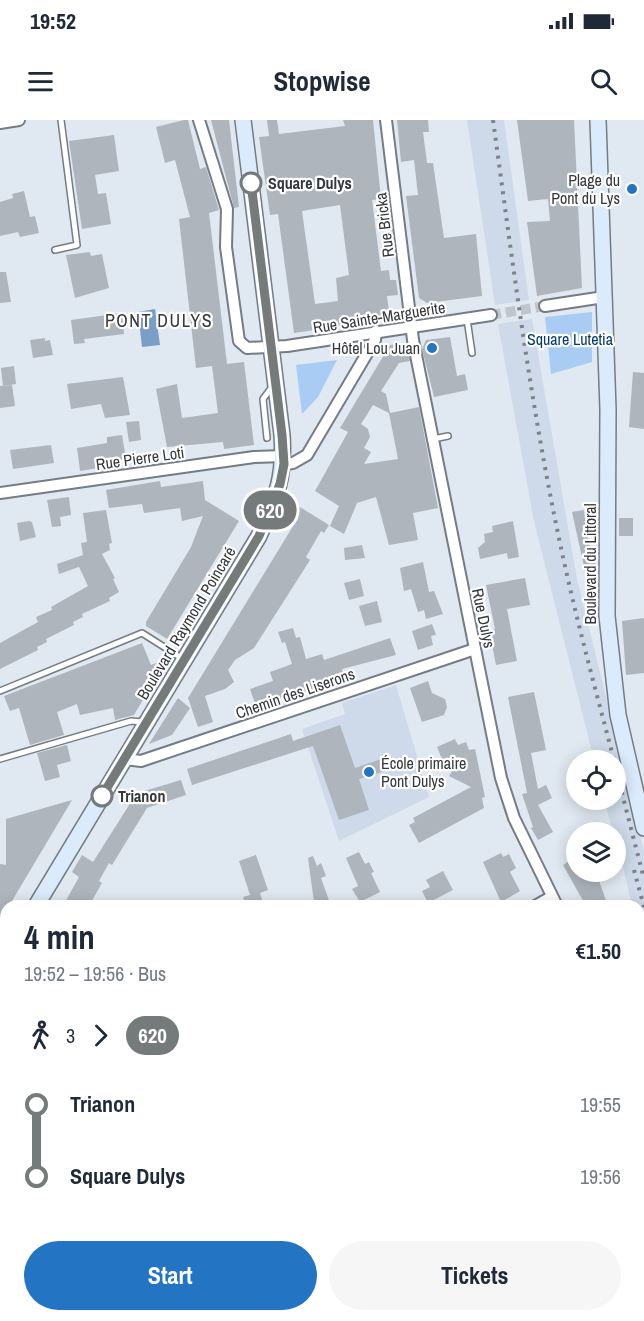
<!DOCTYPE html>
<meta charset="utf-8">
<style>
body{margin:0;font-family:"Archivo Narrow",sans-serif;background:#f6f6f7;color:#1f2937;height:100vh;display:flex;flex-direction:column;font-size:22px;white-space:nowrap}
*{box-sizing:border-box;margin:0}
p{font-size:20px;color:#747a83}
.icon{flex:none;width:33px;height:33px;fill:none;stroke:currentColor;stroke-width:2;stroke-linecap:round;stroke-linejoin:round}
.map{position:relative;flex:1;overflow:hidden}
.panel{position:absolute;left:0px;top:780px;width:645px;height:422px;display:flex;flex-direction:column;background:#fff;border-radius:18px 18px 0 0;box-shadow:0 3px 15px #0003}
.panel>*{flex:none}
.badge{padding:0 12px;border-radius:20px;font-size:21px;line-height:39px}
.tools{position:absolute;left:566px;top:630px;display:grid;gap:12px}
.tools a{display:grid;place-items:center;width:60px;height:60px;border-radius:50%;background:#fff;box-shadow:0 3px 15px #0003;font-size:30px}
.map>.badge{position:absolute;translate:-50% -50%;box-shadow:0 0 0 3px #fff}
.legs{display:flex;align-items:center;gap:9px;height:66px;padding:0 24px;font-size:20px}
.legs p{margin-inline-start:auto}
.overview{display:flex;align-items:center;justify-content:space-between;height:102px;padding:0 24px}
h1{font-size:33px;font-weight:800;line-height:45px}
.primary-button{display:flex;gap:12px;margin-top:auto;padding:12px 24px}
.primary-button a{flex:1;height:69px;border-radius:36px;background:#2375c4;color:#fff;font-size:24px;font-weight:800;line-height:69px;text-align:center}
.primary-button a+a{background:#f6f6f7;color:#1f2937}
ul{padding:0 24px;list-style:none}
li{display:flex;align-items:center;gap:21px;height:72px;font-size:22px}
li i{display:grid;place-items:center;width:9px;height:100%;margin:0 8px;background:currentColor}
li i::after{content:'';width:15px;height:15px;margin:-8px;border:4px solid;border-radius:50%;background:#fff}
li p{margin-inline-start:auto}
li:first-child i{background:linear-gradient(#0000 50%,currentColor 0)}
li:last-child i{background:linear-gradient(currentColor 50%,#0000 0)}
.status{display:flex;justify-content:space-between;align-items:center;height:42px;padding:0 30px;background:#fff;direction:ltr}
.status svg{height:16px;fill:currentColor}
header{display:flex;justify-content:space-between;align-items:center;height:78px;padding:0 24px;background:#fff;font-size:27px;font-weight:800}
.map>svg:first-child{display:block}
.built{fill:#cedae9}
.green{fill:#a9ccf4}
.water{fill:#7a9ec6}
.building{fill:#aeb5bd;fill-rule:evenodd}
.lines{fill:none;stroke-linecap:round;stroke-linejoin:round}
.minor-tunnel{stroke:#bec5cd;stroke-width:10;stroke-dasharray:10 5;stroke-linecap:butt}
.service-casing{stroke:#757c84;stroke-width:8}
.minor-casing{stroke:#757c84;stroke-width:14}
.secondary-casing{stroke:#757c84;stroke-width:18}
.service{stroke:#fff;stroke-width:5}
.minor{stroke:#fff;stroke-width:10}
.secondary{stroke:#dbebfc;stroke-width:15}
.rail{stroke:#7d8389;stroke-width:4;stroke-dasharray:3 6;stroke-linecap:butt}
.line-1-casing{stroke:#fff;stroke-width:14}
.line-1{stroke:#757a7b;stroke-width:9}
.stop-1-dot{fill:#fff;stroke:#757a7b;stroke-width:3}
.poi-dot{fill:#2375c4;stroke:#fff;stroke-width:2}
.labels{text-anchor:middle;stroke-width:4.5;stroke-linejoin:round;paint-order:stroke}
.poi-label{font-size:16px;fill:#34373b;stroke:#fff;text-anchor:end}
.stop-label{font-size:16px;font-weight:bold;fill:#34373b;stroke:#fff;text-anchor:start}
.street-label{font-size:16px;fill:#34373b;stroke:#fff}
.park-label{font-size:16px;fill:#033b6d;stroke:#fff}
.neighbourhood-label{font-size:18px;letter-spacing:1.5px;fill:#34373b;stroke:#fff}
</style>
<div class="status"><b>19:52</b><svg viewBox="0 0 49 12"><path d="M0 12V9h3v3zM5 12V6h3v6zM10 12V3h3v9zM15 12V0h3v12zM26 1h20v11H26zM47 4h2v5h-2z"/></svg></div>
<header><svg class="icon" aria-label="menu" viewBox="0 0 24 24"><path d="M4 6h16M4 12h16M4 18h16"/></svg>Stopwise<svg class="icon" aria-label="search" viewBox="0 0 24 24"><circle cx="10" cy="10" r="6"/><path d="M15 15l6 6"/></svg></header>
<div class="map">
<svg width="644" height="1201" viewBox="0 0 644 1201">
<rect width="100%" height="100%" fill="#e0e8f1"/>
<g class="built">
<path d="M467,0h37l25,180 -34,5z"/>
<path d="M532,199l45,260 67,272v100l-5,-19v-26h-7l-17,-74h-2l-9,-32h11v-40h-21l-60,-239 -36,-197z"/>
<path d="M396,565l33,112 -90,44 -37,-112 43,-15 -3,-11z"/>
</g>
<g class="green">
<path d="M592,192v50l-41,12 -6,-57z"/>
<path d="M337,240l-19,37 -16,17 -6,-49z"/>
</g>
<path class="water" d="M155,189l5,36 -18,2 -4,-35z"/>
<g class="building">
<path d="M184,0h4l12,49 6,-2 13,43 -10,3 18,151 17,-2 10,83 -30,4 -1,-7 -56,5 -11,-58 21,-5 5,34 36,-5 -6,-47 -16,2 -17,-149 11,-2 -15,-57 -10,3 -9,-36z"/>
<path d="M211,0h18l10,87 -5,1z"/>
<path d="M267,0h10l2,14 66,-8 -2,-6h30l8,79 -9,1 9,71 8,-1 1,10h6l2,15 -11,1 3,23 -96,14 -16,-119 -8,1 -11,-78 10,-1zM340,85l9,70 -13,3 2,23 -23,3 -13,-93z"/>
<path d="M397,0h31l1,12h-6l4,31h6l11,75 32,-4 6,62 -55,7 -8,-5 -13,-102 12,-1 -4,-35 -13,2z"/>
<path d="M517,0h57l8,168 -45,8 -10,-74 23,-1 -2,-22 -20,2z"/>
<path d="M114,15l5,36 -24,4 3,19 8,-1 5,31 -29,5 -13,-88z"/>
<path d="M24,71l6,26 5,-1 4,17 -19,4 -2,-5 -18,4v-34l13,-4 -1,-4z"/>
<path d="M90,132l1,4 11,-2 7,34 -34,10 -9,-43z"/>
<path d="M0,152h6l5,30 -11,1z"/>
<path d="M122,193l2,21 -40,5 1,4 -11,1 -3,-24z"/>
<path d="M450,217l7,39 8,-2 3,16 -34,7 -12,-48 4,-9z"/>
<path d="M45,218v3l5,-1 3,15 -20,3 -3,-18z"/>
<path d="M406,223l4,18 -11,2 -18,28 5,3 4,19 29,-6 19,101 -25,5 5,27 -29,5 -13,-48 -19,6 -13,31 -14,-8 9,-20 -24,-15 33,-59 -8,-4 50,-83zM373,285l16,8 9,46 -34,5 7,-12 -7,-4 6,-11 -2,-8 -7,-5z"/>
<path d="M14,246l2,18 -13,2 -2,-18z"/>
<path d="M633,252l11,1v56l-15,-2z"/>
<path d="M123,257l7,38 -25,3 -4,-14 -30,5 -4,-25z"/>
<path d="M12,265l3,21 -15,2v-22z"/>
<path d="M139,301l2,19 -12,2 -3,-20z"/>
<path d="M122,315l4,24 -29,4 1,5 -18,3 -3,-23 30,-5v-6z"/>
<path d="M51,325l3,18 -41,6 -3,-19z"/>
<path d="M160,361l1,6 42,-6 2,19 34,21 -72,118 -21,-13v-4l45,-75 12,-31 -21,5 -2,-13 -36,5 -2,-9 -33,4 -3,-18z"/>
<path d="M69,377l2,18 -11,2 1,9 -9,1 -5,-27z"/>
<path d="M295,384l34,21 -5,8 -3,-2 -15,26 4,3 -56,88 -19,12 -7,10 6,12 -9,7 -20,7 8,26 -15,5 -10,-29 110,-180 -9,-5z"/>
<path d="M106,390l6,33 -3,1 1,6 -8,4 13,24 -2,1 6,13 -10,6 1,3 -28,13 1,3 -10,5 1,3 -28,14 1,3 -10,5 1,3 -38,19v-26l38,-21 -2,-5 16,-7 -1,-3 37,-21 -9,-19 -20,7 -2,-10 26,-9 -2,-12 6,-1 -4,-29z"/>
<path d="M584,390l1,7 5,-1 4,19 -6,2 5,20 2,-1 1,41 -5,1 -19,-86z"/>
<rect x="619" y="398" width="14" height="18"/>
<path d="M29,401l3,1 4,15 -16,4 -3,-18z"/>
<path d="M513,401l6,36 -11,2 -1,-6 -27,6 -2,-11 7,-6 -1,-8 9,-2 -1,-6z"/>
<path d="M362,425l3,13 -20,2 -1,-12z"/>
<path d="M423,442l6,30 5,-1 9,23 -17,5 -2,-9 -6,2 -7,-23 -7,2 -4,-23z"/>
<path d="M525,458l5,27 -23,4 10,52 -21,4 -7,-35 6,-1 -9,-44z"/>
<path d="M360,459l4,17 -15,4 -5,-17z"/>
<path d="M377,481l5,21 -17,4 -6,-20z"/>
<path d="M644,498v55l-18,2 -4,-54z"/>
<path d="M432,504l4,11 -5,1 2,9 -15,5 -6,-19z"/>
<path d="M293,508l3,10 4,-1 6,22 16,-5 2,6 66,-22 6,17 -54,14 3,10 -89,27 -6,-17 23,-8 -3,-9 22,-8 -7,-22 -3,1 -4,-11z"/>
<path d="M142,523l9,22 16,-6 -33,56 -19,5 -2,-12 -33,7 -3,-11 -20,8 7,23 -34,10 -11,-37 -9,3 -6,-15z"/>
<path d="M428,561l4,12 13,6 2,8 -3,8 -22,7 -12,-34z"/>
<path d="M534,572l12,58 -15,3 7,36 8,-4 6,13 -14,7 15,27 -15,8 -7,-12 2,-1 -11,-33 5,-1 -19,-96z"/>
<path d="M178,578l12,10 -18,27 -23,9z"/>
<path d="M340,605l15,43 35,-12 4,12 -35,11 10,31 -30,10 -26,-74 -121,39 -5,-16 104,-35 2,7z"/>
<path d="M455,619l3,6 8,-3 3,8 6,-1 10,48 -3,1 2,10 -65,35 -10,-18 6,-3 -2,-4 58,-31 -22,-11 12,-19 -19,2 -5,-12z"/>
<path d="M67,625l4,16 -14,4 3,12 -15,4 -8,-28z"/>
<path d="M181,660l5,15 -39,13 -35,57 -3,-2 -10,18 3,2 -13,23h-26l16,-29 -7,-5 10,-17 11,7 45,-71 3,1z"/>
<path d="M72,680l-63,106h-3l-6,15v-57l6,1v-46z"/>
<path d="M359,732l6,12 4,-2 5,10 -3,1 9,19 -20,10 -8,-13 6,-3 -12,-28z"/>
<path d="M501,733l2,4 6,-3 7,14 -6,4 10,19 -19,11 -18,-40z"/>
<path d="M256,735l12,35 -8,3 4,13h-18l-3,-9 7,-2 -11,-34z"/>
<path d="M313,736l4,10 4,-3 5,13 -5,2 10,28h-15l-2,-4 -6,-44z"/>
<path d="M576,737v15h20l12,34h-22l-23,-41z"/>
<path d="M443,751l10,19 -25,13 -6,-12 8,-4 -4,-7z"/>
</g>
<g class="lines">
<path class="minor-tunnel" d="M491,195l54,-9"/>
<defs>
<g id="service">
<path d="M55,130l22,-5 -16,-125"/>
<path d="M467,199l5,34"/>
<path d="M267,318l-4,-39 9,-12"/>
<path d="M433,319l15,-3"/>
<path d="M0,571l142,-58 41,26"/>
<path d="M0,639l131,-38 12,1"/>
<path d="M0,1029l6,-2"/>
</g>
<g id="minor">
<path d="M199,0l28,89 -1,38 13,94 8,7 40,-2 204,-31"/>
<path d="M386,0l27,220 88,438 13,40 43,88"/>
<path d="M0,3l19,-3"/>
<path d="M545,186l59,-9"/>
<path d="M284,344l9,-1 14,-8 68,-115 1,-9"/>
<path d="M0,373l254,-36 30,-1"/>
<path d="M125,639l16,2 334,-112"/>
<path d="M535,786l16,-9"/>
<path d="M0,823l6,5"/>
<path d="M639,973l5,22"/>
<path d="M639,1034l5,-1"/>
<path d="M0,1155l6,-3"/>
<path d="M639,1156h5"/>
<path d="M465,1201l18,-5"/>
</g>
<g id="secondary">
<path d="M598,0l10,289 -1,207 11,99 26,113"/>
<path d="M36,786l223,-370c17,-39 26,-57 23,-101l-39,-315"/>
<path d="M0,846l6,-10"/>
</g>
</defs>
<use href="#service" class="service-casing"/>
<use href="#minor" class="minor-casing"/>
<use href="#secondary" class="secondary-casing"/>
<use href="#service" class="service"/>
<use href="#minor" class="minor"/>
<use href="#secondary" class="secondary"/>
<g class="rail">
<path d="M493,0c21,152 40,305 74,455 14,62 31,124 47,185"/>
<path d="M615,646l29,113"/>
<path d="M634,750l10,37"/>
</g>
</g>
<g class="lines">
<defs>
<path id="line-1" d="M102,676l157,-260 21,-52 4,-20 -2,-29 -31,-252"/>
</defs>
<use href="#line-1" class="line-1-casing"/>
<use href="#line-1" class="line-1"/>
</g>
<g class="stop-1-dot">
<circle cx="251" cy="63" r="10"/>
<circle cx="102" cy="676" r="10"/>
</g>
<g class="poi-dot">
<circle cx="632" cy="69" r="6"/>
<circle cx="432" cy="228" r="6"/>
<circle cx="369" cy="652" r="6"/>
</g>
<g class="labels">
<g class="poi-label">
<text x="620" y="66">Plage du<tspan x="620" dy="18">Pont du Lys</tspan></text>
<text x="420" y="234">Hôtel Lou Juan</text>
<text x="381" y="649" text-anchor="start">École primaire<tspan x="381" dy="18">Pont Dulys</tspan></text>
</g>
<g class="stop-label">
<text x="268" y="69">Square Dulys</text>
<text x="118" y="682">Trianon</text>
</g>
<g class="street-label">
<text transform="translate(384 105) rotate(-97)" y="6">Rue Bricka</text>
<text transform="translate(379 197) rotate(-9)" y="6">Rue Sainte-Marguerite</text>
<text transform="translate(140 338) rotate(-8)" y="6">Rue Pierre Loti</text>
<text transform="translate(590 444) rotate(-90)" y="6">Boulevard du Littoral</text>
<text transform="translate(484 498) rotate(78)" y="6">Rue Dulys</text>
<text transform="translate(186 503) rotate(-59)" y="6">Boulevard Raymond Poincaré</text>
<text transform="translate(295 573) rotate(-19)" y="6">Chemin des Liserons</text>
</g>
<g class="park-label">
<text x="570" y="225">Square Lutetia</text>
</g>
<g class="neighbourhood-label">
<text x="159" y="207">PONT DULYS</text>
</g>
</g>
</svg>
<div class="tools">
<a><svg class="icon" aria-label="locate" viewBox="0 0 24 24"><circle cx="12" cy="12" r="6"/><path d="M12 2v4M12 18v4M2 12h4M18 12h4"/></svg></a>
<a><svg class="icon" aria-label="layers" viewBox="0 0 24 24"><path d="M12 4l9 5-9 5-9-5zM3 14l9 5 9-5"/></svg></a>
</div>
<b class="badge" style="left:270px;top:390px;background:#757a7b;color:#fff">620</b>
<section class="panel">
<div class="overview"><div><h1>4 min</h1><p>19:52 – 19:56 · Bus</p></div><b>€1.50</b></div>
<div class="legs"><svg class="icon" aria-label="walk" viewBox="0 0 24 24"><circle cx="13" cy="4" r="2"/><path d="M13 8l-2 6 4 7M11 14l-3 7M7 12l3-4h3l4 4"/></svg>3<svg class="icon" aria-label="forward" viewBox="0 0 24 24"><path d="M9 5l7 7-7 7"/></svg><b class="badge" style="background:#757a7b;color:#fff">620</b></div>
<ul>
<li><i style="color:#757a7b"></i><b>Trianon</b><p>19:55</p></li>
<li><i style="color:#757a7b"></i><b>Square Dulys</b><p>19:56</p></li>
</ul>
<div class="primary-button"><a>Start</a><a>Tickets</a></div>
</section>
</div>
